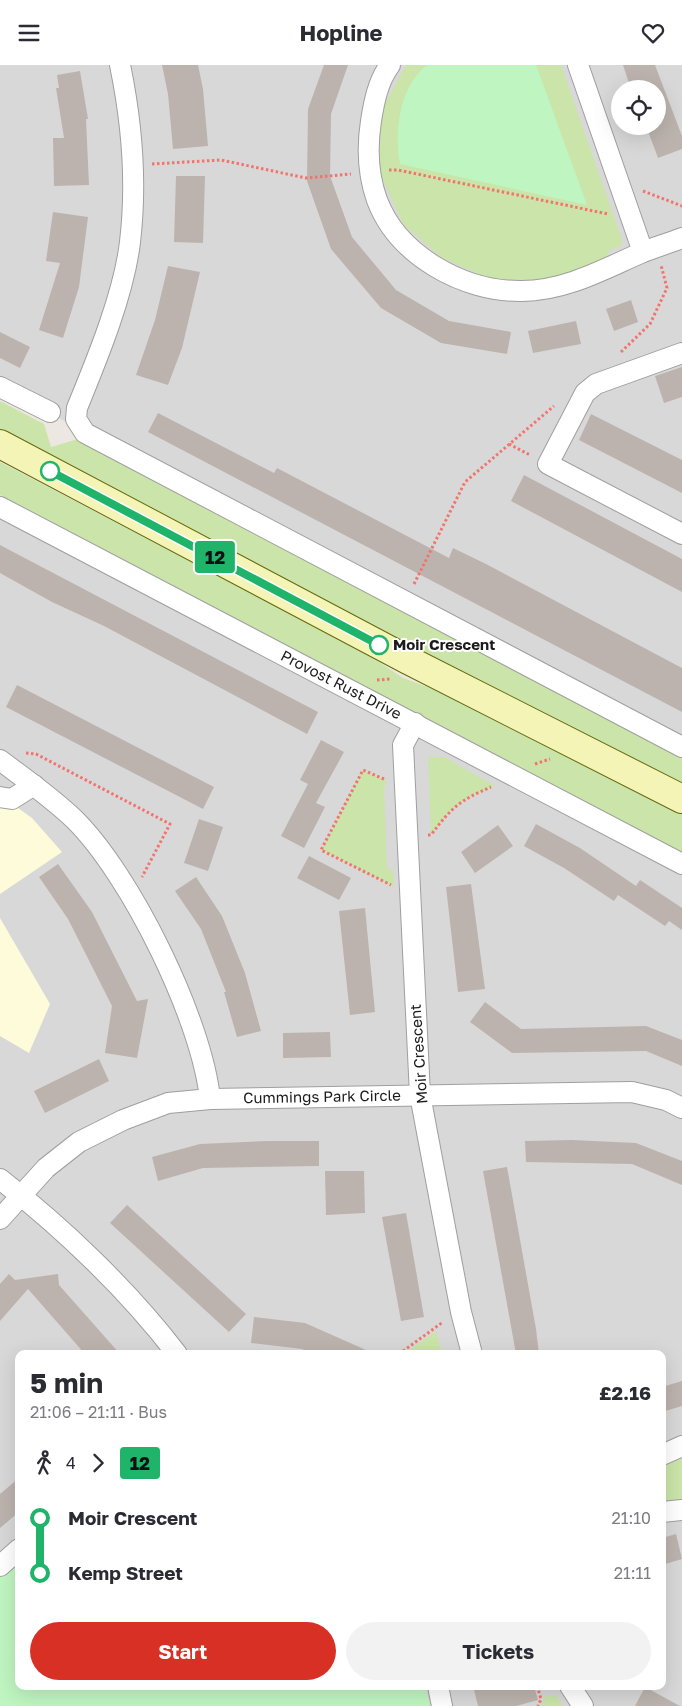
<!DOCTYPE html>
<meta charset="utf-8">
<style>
body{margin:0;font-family:"Golos Text",sans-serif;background:#f2f2f3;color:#2b2b33;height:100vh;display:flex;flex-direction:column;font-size:19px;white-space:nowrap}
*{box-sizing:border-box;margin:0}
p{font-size:16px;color:#7c7c81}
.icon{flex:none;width:28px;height:28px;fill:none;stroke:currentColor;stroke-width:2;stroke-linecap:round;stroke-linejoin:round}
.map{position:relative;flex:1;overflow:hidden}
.panel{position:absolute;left:15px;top:1285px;width:651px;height:340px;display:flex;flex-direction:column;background:#fff;border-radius:10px;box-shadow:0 5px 20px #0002}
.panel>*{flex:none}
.badge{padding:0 10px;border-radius:4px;font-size:18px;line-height:32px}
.controls{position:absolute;left:611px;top:15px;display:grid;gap:10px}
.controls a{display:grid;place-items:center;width:55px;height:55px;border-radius:50%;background:#fff;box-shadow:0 5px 20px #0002;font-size:25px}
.map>.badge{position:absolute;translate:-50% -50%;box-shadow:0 0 0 2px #fff}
.legs{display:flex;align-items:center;gap:8px;height:55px;padding:0 15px;font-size:16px}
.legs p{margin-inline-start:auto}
.summary{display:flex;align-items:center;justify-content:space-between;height:85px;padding:0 15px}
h1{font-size:28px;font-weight:700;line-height:38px}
.cta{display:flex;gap:10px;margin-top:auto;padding:10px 15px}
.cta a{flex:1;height:58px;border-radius:30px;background:#d93025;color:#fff;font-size:20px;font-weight:700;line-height:58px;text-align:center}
.cta a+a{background:#f2f2f3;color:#2b2b33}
ul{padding:0 15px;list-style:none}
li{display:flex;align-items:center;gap:18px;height:55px;font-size:19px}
li i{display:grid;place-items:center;width:8px;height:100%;margin:0 6px;background:currentColor}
li i::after{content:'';width:12px;height:12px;margin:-6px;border:4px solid;border-radius:50%;background:#fff}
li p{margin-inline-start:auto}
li:first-child i{background:linear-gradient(#0000 50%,currentColor 0)}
li:last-child i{background:linear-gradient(currentColor 50%,#0000 0)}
header{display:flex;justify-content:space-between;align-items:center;height:65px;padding:0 15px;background:#fff;font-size:22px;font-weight:700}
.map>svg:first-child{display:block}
.residential{fill:#d9d8d8;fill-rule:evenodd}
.education{fill:#fdfbda}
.grass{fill:#cae4a9}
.park{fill:#bff5c1}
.building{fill:#bcb3ae}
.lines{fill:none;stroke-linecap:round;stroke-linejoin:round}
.street-casing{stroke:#9f9f9f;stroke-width:22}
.secondary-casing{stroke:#656a0b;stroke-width:30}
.path{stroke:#f1746e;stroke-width:3;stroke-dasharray:2.5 2.5;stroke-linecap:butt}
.street{stroke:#fff;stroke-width:20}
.secondary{stroke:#f5f4b7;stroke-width:28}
.line-1-casing{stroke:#fff;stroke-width:11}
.line-1{stroke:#1fb469;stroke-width:8}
.stop-1-dot{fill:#fff;stroke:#1fb469;stroke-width:2.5}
.labels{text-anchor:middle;stroke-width:4;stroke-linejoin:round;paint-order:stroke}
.stop-label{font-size:15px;font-weight:bold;fill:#1b1b1b;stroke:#fff;text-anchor:start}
.street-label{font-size:15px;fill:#1b1b1b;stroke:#fff}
</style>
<header><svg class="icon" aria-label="menu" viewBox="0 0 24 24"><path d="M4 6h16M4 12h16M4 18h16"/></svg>Hopline<svg class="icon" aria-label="heart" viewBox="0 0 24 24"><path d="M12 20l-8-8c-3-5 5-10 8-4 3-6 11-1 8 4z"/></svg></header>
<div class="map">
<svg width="682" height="1641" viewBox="0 0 682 1641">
<rect width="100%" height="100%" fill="#ece8e1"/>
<g class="residential">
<path d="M0,0h682v682l-682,-360zM620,24h38v37h-38z"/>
<path d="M0,442l682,357v582l-19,9 -1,-101h-643v332h643l1,-174 19,-2v196h-682z"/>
</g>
<g class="education">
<path d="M0,730l32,23 30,34 -62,42z"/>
<path d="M0,853l50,86 -21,49 -29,-17z"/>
</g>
<g class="grass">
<path d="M406,0h155l61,175 -1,6 -13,5 2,7 -64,22 -51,1 -53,-23 -39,-34 -24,-53 3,-62z"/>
<path d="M0,336l44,23 7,23 27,-8 604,316v32l-682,-357z"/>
<path d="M0,397l364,190 39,26 54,20 117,57 108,58v40l-682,-358z"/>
<path d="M428,692h16l51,29c-33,13 -43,20 -64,49z"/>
<path d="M363,705l24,11 -3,8 3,79 7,4v15l-73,-37z"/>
<path d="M436,1266l5,19 -14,4h-23z"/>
<path d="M682,1392v44l-19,2v-36z"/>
<path d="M556,1630l7,11h-22l3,-9z"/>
</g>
<g class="park">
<path d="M427,0h109l51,140 -187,-41c-6,-32 -1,-77 27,-99z"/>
<path d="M19,1491v130h406l5,20h-430v-133z"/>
</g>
<g class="building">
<path d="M162,0h36l5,24 5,57 -35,3 -5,-55z"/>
<path d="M324,0h24l-17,49 -1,62 22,61 44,53 53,31 62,11 -4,22 -66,-11 -60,-35 -50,-59 -24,-68 1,-72z"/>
<path d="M623,0h32l27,71v13l-24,9 -12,-32h12v-37h-27z"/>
<path d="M80,6l8,48h-2l3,66 -35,1 -1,-48h11l-8,-50h3l-2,-13z"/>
<path d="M176,111h29l-2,67 -29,-1z"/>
<path d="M53,147l35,5 -9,70 -16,51 -24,-8 21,-67 -14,-2z"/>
<path d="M168,201l32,6 -18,76 -14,37 -32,-10 19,-55z"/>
<path d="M631,235l7,22 -24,9 -8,-22z"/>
<path d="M576,256l5,23 -48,9 -5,-22z"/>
<path d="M0,267l30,15 -10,21 -20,-10z"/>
<path d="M682,302v30l-18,6 -9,-27z"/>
<path d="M158,348l116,60 3,-5 172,90 4,-10 33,16 196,104v44l-534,-280z"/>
<path d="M591,349l91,46v33l-103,-53z"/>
<path d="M524,410l158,84v33l-171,-91z"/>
<path d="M0,480l318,167 -11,22 -203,-108 -52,-24 -52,-29z"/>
<path d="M17,620l197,102 -11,22 -197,-102z"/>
<path d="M321,675l23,12 -28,51 9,4 -21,41 -23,-12 27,-52 -8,-4z"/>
<path d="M199,754l24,8 -15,44 -24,-8z"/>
<path d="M536,759l44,24 56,38 4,-6 42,28v22l-13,-9 -4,5 -47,-31 -4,6 -50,-33 -40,-22z"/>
<path d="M498,760l15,21 -38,27 -14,-21z"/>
<path d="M309,791l42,22 -12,22 -42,-22z"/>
<path d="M58,799l34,48 45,89 11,-2 -11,59 -32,-5 7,-47 -44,-87 -29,-42z"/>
<path d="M196,812l26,39 23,57 16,58 -24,6 -13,-45h2l-25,-63 -26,-38z"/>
<path d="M471,819l14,105 -27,3 -12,-105z"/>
<path d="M365,843l10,104 -25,3 -11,-104z"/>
<path d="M485,937l36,27 125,-3 36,14v26l-36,-15 -134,2 -42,-31z"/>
<path d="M330,967l1,25 -48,1v-25z"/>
<path d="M99,994l10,22 -64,32 -11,-22z"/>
<path d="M572,1075l64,3 46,18v24l-50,-21 -106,-2 -1,-21z"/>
<path d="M267,1076h52v25l-116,2 -45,13 -6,-24 48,-13z"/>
<path d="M507,1102l29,162 3,25h-23l-33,-183z"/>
<path d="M325,1106h39l1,42 -39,2z"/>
<path d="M127,1140l119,109 -17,18 -119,-109z"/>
<path d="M406,1148l18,104 -23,4 -19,-104z"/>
<path d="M9,1209l6,6 43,-6 1,11 61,69h-35l-57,-65 -28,32v-37z"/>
<path d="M254,1252l51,6 70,31h-62l-11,-5 -51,-6z"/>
<path d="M682,1316v25l-20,6v-25z"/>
<path d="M19,1413v34l-19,16v-34z"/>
<path d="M676,1469l6,25 -20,6v-27z"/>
<path d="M473,1621h61l4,14 -22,6h-38z"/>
<path d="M645,1622l35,19h-45z"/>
</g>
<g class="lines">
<defs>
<g id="street">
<path d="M120,0c12,58 17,118 10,177 -6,52 -33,117 -53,166l-1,11 9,14 597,314"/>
<path d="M390,0c-12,16 -16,37 -19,56 -4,26 -3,54 6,79 21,56 87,92 145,91 43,0 82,-22 121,-39 13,-5 26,-9 39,-14"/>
<path d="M578,0l65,187"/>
<path d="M682,288l-86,31 -11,9 -37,71 134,70"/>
<path d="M0,322l50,25"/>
<path d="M0,442l682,357"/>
<path d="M415,658l-12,22 17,350 41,217 11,42"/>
<path d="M0,695c25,19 51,37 74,59 57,56 128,201 136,280"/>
<path d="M0,732l12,2 22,-14"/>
<path d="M0,1114c63,49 128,111 177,175"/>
<path d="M0,1154l46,-51 33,-26 44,-22 45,-17 42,-4 422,-7 34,8 16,8"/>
<path d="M662,1390l20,-9"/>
<path d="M662,1447l20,-2"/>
<path d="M0,1501l19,-17"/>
<path d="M438,1621l4,20"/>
<path d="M570,1621l13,20"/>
</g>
<path id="secondary" d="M0,379l408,216 274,139"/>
</defs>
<use href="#street" class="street-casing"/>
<use href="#secondary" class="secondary-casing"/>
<g class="path">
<path d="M152,99l69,-4 85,18 45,-4"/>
<path d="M389,105h9l210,44"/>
<path d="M643,126l39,15"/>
<path d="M621,287l29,-28 17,-36 -6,-23"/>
<path d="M509,379l21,11"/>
<path d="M414,519l51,-102 89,-76"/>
<path d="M377,615l14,-1"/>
<path d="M26,688l10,1 134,70 -28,53"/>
<path d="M535,699l15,-5"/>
<path d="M384,714l-21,-9 -42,80 70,35"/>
<path d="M428,770h3c20,-27 29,-35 60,-48"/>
<path d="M399,1289l44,-32"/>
<path d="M444,1289l3,-1"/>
<path d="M537,1621l4,13 -3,7"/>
</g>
<use href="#street" class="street"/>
<use href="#secondary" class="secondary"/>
</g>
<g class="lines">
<defs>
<path id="line-1" d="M50,406l329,174"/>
</defs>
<use href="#line-1" class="line-1-casing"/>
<use href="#line-1" class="line-1"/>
</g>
<g class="stop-1-dot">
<circle cx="50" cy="406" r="9"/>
<circle cx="379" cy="580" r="9"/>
</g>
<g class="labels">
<g class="stop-label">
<text x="393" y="585">Moir Crescent</text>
</g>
<g class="street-label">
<text transform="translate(341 620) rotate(27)" y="5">Provost Rust Drive</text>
<text transform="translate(419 989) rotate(-94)" y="5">Moir Crescent</text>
<text transform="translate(322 1032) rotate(-1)" y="5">Cummings Park Circle</text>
</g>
</g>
</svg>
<div class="controls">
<a><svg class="icon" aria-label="locate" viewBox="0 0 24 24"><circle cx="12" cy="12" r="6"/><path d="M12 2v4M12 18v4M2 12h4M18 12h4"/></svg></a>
</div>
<b class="badge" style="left:215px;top:492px;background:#1fb469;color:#111">12</b>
<section class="panel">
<div class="summary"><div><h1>5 min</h1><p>21:06 – 21:11 · Bus</p></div><b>£2.16</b></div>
<div class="legs"><svg class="icon" aria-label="walk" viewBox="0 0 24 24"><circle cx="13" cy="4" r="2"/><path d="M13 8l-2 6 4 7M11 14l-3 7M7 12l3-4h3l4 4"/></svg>4<svg class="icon" aria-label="forward" viewBox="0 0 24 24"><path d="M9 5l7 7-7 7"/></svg><b class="badge" style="background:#1fb469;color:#111">12</b></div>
<ul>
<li><i style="color:#1fb469"></i><b>Moir Crescent</b><p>21:10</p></li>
<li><i style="color:#1fb469"></i><b>Kemp Street</b><p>21:11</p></li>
</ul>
<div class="cta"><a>Start</a><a>Tickets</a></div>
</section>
</div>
